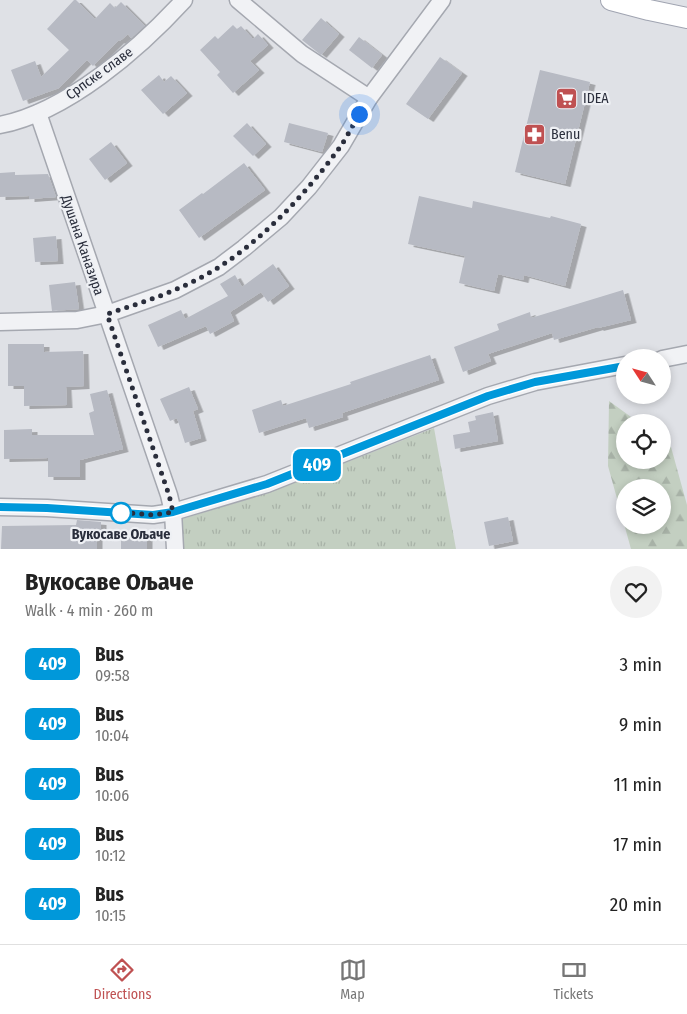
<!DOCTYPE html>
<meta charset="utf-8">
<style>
body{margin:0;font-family:"Fira Sans Condensed",sans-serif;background:#f2f2f2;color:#222;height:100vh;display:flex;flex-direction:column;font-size:19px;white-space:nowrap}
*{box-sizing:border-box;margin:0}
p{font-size:16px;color:#767676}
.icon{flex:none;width:28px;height:28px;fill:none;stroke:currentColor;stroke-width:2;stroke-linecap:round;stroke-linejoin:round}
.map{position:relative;height:549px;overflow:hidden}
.panel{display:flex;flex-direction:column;background:#fff;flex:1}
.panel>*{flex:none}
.badge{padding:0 10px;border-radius:8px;font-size:18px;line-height:32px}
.needle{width:32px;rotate:306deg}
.buttons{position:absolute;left:616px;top:349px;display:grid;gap:10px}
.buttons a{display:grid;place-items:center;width:55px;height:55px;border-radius:50%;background:#fff;box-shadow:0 2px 8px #0003;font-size:25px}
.you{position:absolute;width:25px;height:25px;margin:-12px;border:4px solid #fff;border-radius:50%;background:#1a73e8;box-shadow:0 0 0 8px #1a73e833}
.map>.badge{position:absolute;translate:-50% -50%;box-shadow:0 0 0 2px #fff}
.round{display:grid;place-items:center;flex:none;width:52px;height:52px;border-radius:26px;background:#f2f2f2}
.headline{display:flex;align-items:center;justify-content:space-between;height:85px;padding:0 25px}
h1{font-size:24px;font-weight:700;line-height:38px}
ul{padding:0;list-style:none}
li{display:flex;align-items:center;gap:15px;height:60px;padding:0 25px}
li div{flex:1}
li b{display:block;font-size:19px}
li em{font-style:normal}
li .badge{min-width:55px;font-weight:700;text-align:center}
.menu{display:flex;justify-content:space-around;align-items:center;height:70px;border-top:1px solid #e0e0e0;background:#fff;font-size:14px;color:#767676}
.menu a{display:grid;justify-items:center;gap:2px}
.menu .on{color:#bf5152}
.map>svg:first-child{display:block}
.grass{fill:url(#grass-tufts)}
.forest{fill:url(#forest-firs);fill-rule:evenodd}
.building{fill:#b7bac3;filter:url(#shadow)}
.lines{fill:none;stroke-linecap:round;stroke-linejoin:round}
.minor-casing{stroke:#a5a8b0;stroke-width:19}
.major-casing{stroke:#a0a4b1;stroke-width:22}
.minor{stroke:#f1f2f5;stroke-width:16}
.major{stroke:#fff;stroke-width:20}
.line-casing{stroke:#fff;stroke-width:11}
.line{stroke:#0098da;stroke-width:8}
.walk{stroke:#2a2e3c;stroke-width:5;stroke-dasharray:0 9}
.stop-dot{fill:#fff;stroke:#0098da;stroke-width:2.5}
.labels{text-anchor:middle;stroke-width:4.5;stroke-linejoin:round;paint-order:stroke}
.street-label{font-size:14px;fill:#2a2e3c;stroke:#eef0f4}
.poi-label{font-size:14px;fill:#2a2e3c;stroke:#eef0f4;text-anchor:start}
.stop-label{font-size:14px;font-weight:bold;fill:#2a2e3c;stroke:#eef0f4}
</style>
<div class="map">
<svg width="687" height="549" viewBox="0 0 687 549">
<defs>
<pattern id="grass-tufts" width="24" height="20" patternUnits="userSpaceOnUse" patternTransform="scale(1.25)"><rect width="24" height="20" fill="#c3cfc1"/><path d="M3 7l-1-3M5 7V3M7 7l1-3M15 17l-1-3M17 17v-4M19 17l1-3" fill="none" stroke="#a8b2a7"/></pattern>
<pattern id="forest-firs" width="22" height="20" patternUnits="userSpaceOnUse" patternTransform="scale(1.25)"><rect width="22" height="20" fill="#c3cfc1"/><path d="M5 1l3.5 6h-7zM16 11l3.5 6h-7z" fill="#a8b2a7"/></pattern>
<filter id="shadow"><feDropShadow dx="5.5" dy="3" stdDeviation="0" flood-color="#0004"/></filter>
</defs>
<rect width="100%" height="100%" fill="#dfe1e6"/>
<path class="grass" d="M434,428l22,121h-272l-2,-30 86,-26z"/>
<path class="forest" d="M609,401l29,21h-13v38h37l1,-19 8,6 16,58v44h-56l-23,-83zM625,488h37v37h-37z"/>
<g class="building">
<path d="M74,0h2l19,19 15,-16 5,5 6,-6 24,24 -14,12 -3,-4 -8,7 -1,-1 -26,26 -6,-6 -28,28 -36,13 -12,-31 24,-9 6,16 28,-27 -22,-21z"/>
<path d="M321,18l18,16 -18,21 -19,-15z"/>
<path d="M233,25l4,4 4,-3 12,13 5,-5 10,11 -18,16 9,9 -26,23 -16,-18 3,-3 -20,-22 15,-14 3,3z"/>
<path d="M359,37l23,18 -10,13 -23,-18z"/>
<path d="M440,57l22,16 -34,46 -22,-15z"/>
<path d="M540,70l50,12 -25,102 -50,-12z"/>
<path d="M159,75l5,7 7,-6 16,17 -24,21 -22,-24z"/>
<path d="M247,123l19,21 -13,12 -20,-20z"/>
<path d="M289,123l39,10 -6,19 -38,-10z"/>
<path d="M111,142l16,21 -22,17 -16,-21z"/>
<path d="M244,163l21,27 -66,48 -20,-28 23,-17 1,1z"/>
<path d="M15,172v3l33,-1 8,23 -27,2v-3l-29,1v-24z"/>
<path d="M419,196l53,12 1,-7 77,17 1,-2 30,8 -16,62 -41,-11 -1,5 -25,-6 -4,17 -35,-8 6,-27 -57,-12z"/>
<path d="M56,236l2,25 -23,1 -2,-24z"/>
<path d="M273,264l16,22 -21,16 -7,-10 -31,20 4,9 -24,13 -4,-8 -48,21 -10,-22 33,-15 4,9 43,-23 -8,-12 15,-9 7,12z"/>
<path d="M75,282l4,27 -27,2 -3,-26z"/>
<path d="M623,290l8,30 -33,8v-1l-44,13 -2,-7 -64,21 3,7 -28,11 -9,-25 45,-17 -2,-6 33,-12 1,6z"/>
<path d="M8,344h36v8l39,-1 1,35 -18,1 1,18 -43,1v-20h-16z"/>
<path d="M430,355l9,25 -97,33 1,4 -34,11 -3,-10 -47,15 -7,-23 29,-10 2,6 68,-22 -1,-2z"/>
<path d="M189,387l9,22 -5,2 8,27 -16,5 -8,-25 -7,3 -10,-22z"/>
<path d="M107,390l16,59 -43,11v17h-32v-19l-44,1v-29l28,-1v6h62l-5,-22 5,-2 -4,-17z"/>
<path d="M493,412l5,29 -43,8 -2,-14 17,-3 -2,-10 8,-2 -1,-4z"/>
<path d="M508,517l5,24 -24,5 -5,-24z"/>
<path d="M77,520l24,2v16h-4v11h-96l1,-23 74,-1z"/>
<path d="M121,534l26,1v14h-26z"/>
</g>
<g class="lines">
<defs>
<g id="minor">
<path d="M238,0l64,54 67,44"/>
<path d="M38,113l131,382 4,17 2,37"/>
<path d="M0,125c67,-13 139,-76 184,-125"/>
<path d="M0,322l77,-2 30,-6 68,-24 44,-23 25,-19 37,-31 28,-30 32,-41 28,-48 73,-98"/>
<path d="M662,359l25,-5"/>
<path d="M0,507l47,1 106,7 20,-3 94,-28 221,-88 47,-14 90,-17"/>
</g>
<path id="major" d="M611,0l38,10 38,8"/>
</defs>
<use href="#minor" class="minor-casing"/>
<use href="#major" class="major-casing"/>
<use href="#minor" class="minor"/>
<use href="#major" class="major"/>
</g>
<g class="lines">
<defs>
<path id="line" d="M0,507l47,1 106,7 20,-3 94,-28 221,-88 47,-14 90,-16"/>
</defs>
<use href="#line" class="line-casing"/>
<use href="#line" class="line"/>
<path class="walk" d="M121,513l-3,-1 35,3 20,-3 -4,-17 -62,-181c30,-10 60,-19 89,-34 55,-27 108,-83 144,-133 7,-10 13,-22 19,-33"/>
</g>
<defs>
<symbol id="supermarket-square" viewBox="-11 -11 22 22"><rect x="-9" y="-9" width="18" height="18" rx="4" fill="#bf5152" stroke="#eef0f4"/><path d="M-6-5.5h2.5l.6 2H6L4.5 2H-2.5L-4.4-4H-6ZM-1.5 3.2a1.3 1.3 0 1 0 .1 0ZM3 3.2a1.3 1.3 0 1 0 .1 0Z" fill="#fff"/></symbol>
<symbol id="pharmacy-square" viewBox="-11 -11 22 22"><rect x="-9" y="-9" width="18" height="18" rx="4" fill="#bf5152" stroke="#eef0f4"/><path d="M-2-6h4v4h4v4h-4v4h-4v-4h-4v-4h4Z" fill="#fff"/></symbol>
</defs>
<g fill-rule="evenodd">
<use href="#supermarket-square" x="554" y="86" width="25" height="25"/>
<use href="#pharmacy-square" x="522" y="122" width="25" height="25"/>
</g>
<circle class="stop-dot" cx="121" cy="513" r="10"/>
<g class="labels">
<g class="street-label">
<text transform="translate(99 73) rotate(-36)" y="5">Српске славе</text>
<text transform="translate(83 245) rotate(71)" y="5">Душана Каназира</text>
</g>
<g class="poi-label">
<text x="583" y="103">IDEA</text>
<text x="551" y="139">Benu</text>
</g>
<g class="stop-label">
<text x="121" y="539">Вукосаве Ољаче</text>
</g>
</g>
</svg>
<div class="buttons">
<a><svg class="needle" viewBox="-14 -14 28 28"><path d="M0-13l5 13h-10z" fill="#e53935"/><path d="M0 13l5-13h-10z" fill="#767676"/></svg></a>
<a><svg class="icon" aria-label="locate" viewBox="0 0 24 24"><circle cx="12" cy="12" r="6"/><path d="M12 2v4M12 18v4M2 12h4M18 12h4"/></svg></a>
<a><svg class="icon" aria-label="layers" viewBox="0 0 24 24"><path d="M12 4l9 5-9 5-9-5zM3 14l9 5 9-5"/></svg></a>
</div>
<div class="you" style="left:359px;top:114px"></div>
<b class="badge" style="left:317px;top:465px;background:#0098da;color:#fff">409</b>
</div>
<section class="panel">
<div class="headline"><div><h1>Вукосаве Ољаче</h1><p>Walk · 4 min · 260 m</p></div><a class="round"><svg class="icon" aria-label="heart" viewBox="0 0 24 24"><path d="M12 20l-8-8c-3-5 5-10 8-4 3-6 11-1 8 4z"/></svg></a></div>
<ul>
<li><span class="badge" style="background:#0098da;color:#fff">409</span><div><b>Bus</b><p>09:58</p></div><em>3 min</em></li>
<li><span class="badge" style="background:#0098da;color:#fff">409</span><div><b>Bus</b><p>10:04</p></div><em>9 min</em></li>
<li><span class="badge" style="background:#0098da;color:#fff">409</span><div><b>Bus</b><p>10:06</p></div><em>11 min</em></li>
<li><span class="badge" style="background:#0098da;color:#fff">409</span><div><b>Bus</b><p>10:12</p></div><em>17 min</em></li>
<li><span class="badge" style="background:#0098da;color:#fff">409</span><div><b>Bus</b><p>10:15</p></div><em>20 min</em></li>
</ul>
</section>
<nav class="menu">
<a class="on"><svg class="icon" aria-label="directions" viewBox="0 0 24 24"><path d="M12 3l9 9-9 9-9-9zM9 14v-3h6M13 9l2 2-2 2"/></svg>Directions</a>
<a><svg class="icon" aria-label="map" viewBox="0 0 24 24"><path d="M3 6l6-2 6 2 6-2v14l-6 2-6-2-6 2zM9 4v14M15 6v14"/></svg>Map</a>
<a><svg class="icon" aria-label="tickets" viewBox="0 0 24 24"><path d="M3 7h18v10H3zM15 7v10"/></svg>Tickets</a>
</nav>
